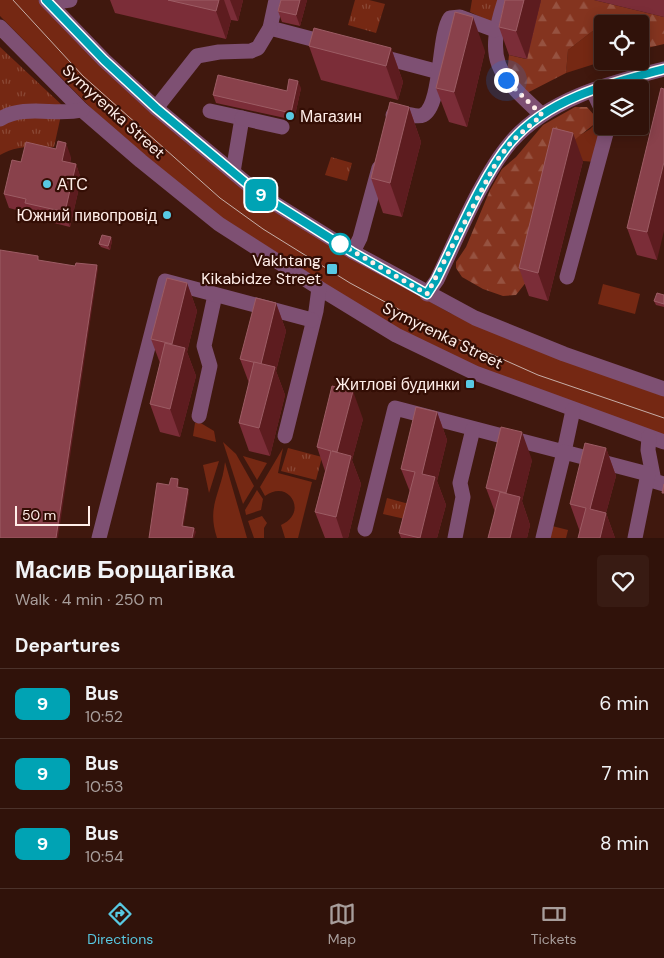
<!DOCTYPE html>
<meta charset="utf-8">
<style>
body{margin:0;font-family:"DM Sans",sans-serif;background:#381b13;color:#f1f3f6;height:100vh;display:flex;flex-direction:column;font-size:19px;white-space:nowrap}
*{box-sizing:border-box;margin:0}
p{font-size:16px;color:#a89e9c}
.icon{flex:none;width:28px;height:28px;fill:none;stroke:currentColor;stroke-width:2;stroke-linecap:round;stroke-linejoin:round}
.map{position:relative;height:538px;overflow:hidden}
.sheet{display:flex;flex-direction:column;background:#30120a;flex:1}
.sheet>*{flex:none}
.badge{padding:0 10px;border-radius:8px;font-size:18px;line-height:32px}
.buttons{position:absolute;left:594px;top:15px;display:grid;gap:10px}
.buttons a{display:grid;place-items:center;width:55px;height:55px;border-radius:5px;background:#30120a;box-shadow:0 2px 12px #0003,0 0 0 1px #4b322b;font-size:25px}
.scale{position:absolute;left:15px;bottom:12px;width:75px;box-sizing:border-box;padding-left:5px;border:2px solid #ffeee9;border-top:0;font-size:14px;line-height:18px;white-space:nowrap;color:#ffeee9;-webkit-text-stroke:4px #340e05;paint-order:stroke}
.you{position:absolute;width:25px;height:25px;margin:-12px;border:4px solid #fff;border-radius:50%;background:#1a73e8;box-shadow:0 0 0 8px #1a73e833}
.map>.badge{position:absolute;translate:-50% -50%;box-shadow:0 0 0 2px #fff}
h2{padding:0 15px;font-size:19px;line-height:45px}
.round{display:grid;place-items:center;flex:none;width:52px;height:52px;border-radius:5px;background:#381b13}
.summary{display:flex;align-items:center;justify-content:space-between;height:85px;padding:0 15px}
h1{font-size:24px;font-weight:700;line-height:38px}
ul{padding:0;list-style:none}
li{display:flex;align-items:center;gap:15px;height:70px;padding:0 15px;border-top:1px solid #4b322b}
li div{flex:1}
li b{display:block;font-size:19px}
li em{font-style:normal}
li .badge{min-width:55px;font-weight:700;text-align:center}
.tab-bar{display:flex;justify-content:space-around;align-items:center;height:70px;border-top:1px solid #4b322b;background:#30120a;font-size:14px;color:#a89e9c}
.tab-bar a{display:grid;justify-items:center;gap:2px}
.tab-bar .selected{color:#58c9e3}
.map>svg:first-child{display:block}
.grass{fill:#752813}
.forest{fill:url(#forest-firs)}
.park{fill:url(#park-tufts)}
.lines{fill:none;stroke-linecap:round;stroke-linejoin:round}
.minor{stroke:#7e5073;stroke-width:15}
.tram{stroke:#c6aea8;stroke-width:1}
.wall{fill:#7b2d38}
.shaded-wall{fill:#5d1c1f}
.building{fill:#89414b;stroke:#9c5c64}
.line-casing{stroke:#fff;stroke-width:11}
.line{stroke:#00a3b4;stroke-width:8}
.walk{stroke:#ffeee9;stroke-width:5;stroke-dasharray:0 9}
.poi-dot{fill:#58c9e3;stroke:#340e05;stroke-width:2}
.stop-dot{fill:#fff;stroke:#00a3b4;stroke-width:2.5}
.labels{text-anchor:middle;stroke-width:4.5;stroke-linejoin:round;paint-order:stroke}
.street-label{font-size:16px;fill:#ffeee9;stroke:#340e05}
.poi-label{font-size:16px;fill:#ffeee9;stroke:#340e05;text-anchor:end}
</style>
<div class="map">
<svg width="664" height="538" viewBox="0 0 664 538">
<defs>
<pattern id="forest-firs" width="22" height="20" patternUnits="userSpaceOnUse" patternTransform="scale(1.25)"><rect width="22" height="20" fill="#84341f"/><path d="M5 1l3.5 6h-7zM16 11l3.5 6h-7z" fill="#965240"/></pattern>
<pattern id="park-tufts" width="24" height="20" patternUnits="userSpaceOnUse" patternTransform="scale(1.25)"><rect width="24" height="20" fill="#752813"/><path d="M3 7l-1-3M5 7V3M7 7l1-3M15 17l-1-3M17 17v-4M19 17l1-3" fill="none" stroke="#8a4835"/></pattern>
</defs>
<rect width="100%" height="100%" fill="#40180e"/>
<g class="grass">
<path d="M0,0h38l74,74 240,184 98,55 214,82v41l-183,-66 -100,-49 -167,-108 -112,-94 -102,-103z"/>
<path d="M594,30l8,2v29h2l-38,12 2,-23z"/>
<path d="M597,122l5,4 -7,36 -12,-1 -21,-15 28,-17z"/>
<path d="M603,284l37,10 -5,20 -37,-10z"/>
<path d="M199,422l15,9 2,11 -23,-6 2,-13z"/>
<path d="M223,442l13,12 18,32 -11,18z"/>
<path d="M283,448l-5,25 34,9 -14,56h-13l-4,-13c28,-12 8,-47 -16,-29l-5,-9z"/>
<path d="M243,456l24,7 -10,17z"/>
<path d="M219,461l-10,32 -6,-28z"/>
<path d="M225,462l22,76h-30c-11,-33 5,-46 8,-76z"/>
<path d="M257,490l6,9 -2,11 -15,5 -1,-5z"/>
<path d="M262,516l5,7 -3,5v10h-10l-6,-17z"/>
</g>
<g class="forest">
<path d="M541,0h53l70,17v27l-21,5 -3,-1v-24h-38v8l-8,-2 -26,20 -2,23 -39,20 -20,-19 2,-19 17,4z"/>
<path d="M575,107h12l8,9 2,6 -24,19 -41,86 -5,54 -11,14 -13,1 -20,-7 -21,-12 -6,-9v-6l10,-15 24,-57 12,-21 14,-12 27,-32z"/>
</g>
<g class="park">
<path d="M355,0h14l16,4 -9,29 -28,-8z"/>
<path d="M472,0h27l-8,22 -21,-10z"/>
<path d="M0,47l63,59 -9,41c-20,-1 -37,-2 -54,8z"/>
<path d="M331,157l21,6 -5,18 -22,-6z"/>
<path d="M288,448l34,9 -6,23 -35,-9z"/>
<path d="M387,498l22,6 -4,15 -22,-5z"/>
<path d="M552,526l16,4 -2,8h-16z"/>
</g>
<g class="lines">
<g class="minor">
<path d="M46,0l58,60 52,48 102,85 95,59 122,66 89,36 100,35"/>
<path d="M276,0l-6,28 61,16"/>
<path d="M505,0c-20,61 -9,73 37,115"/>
<path d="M49,3l21,-3"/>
<path d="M0,27l82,83 59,51 78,63 100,64 77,47 79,38 189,69"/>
<path d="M375,55l64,17"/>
<path d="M593,91l9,19"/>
<path d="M156,108l41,-52 22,-4 32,-1 7,-3 12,-20"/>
<path d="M210,111l32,7 -9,54"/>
<path d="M393,115c12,-5 22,4 30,0 19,-9 15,-80 27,-97l10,-1 35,13"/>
<path d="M242,118l40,9"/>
<path d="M0,119c25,-15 55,-3 82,-9"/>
<path d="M353,252l7,-14 19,-70"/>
<path d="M567,277l41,-151"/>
<path d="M427,294l10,-14c20,-42 45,-104 74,-138 38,-44 100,-59 153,-73"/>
<path d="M199,416l11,-50 -6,-20 11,-51"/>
<path d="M285,436l31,-125 3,-23"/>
<path d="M649,437l-1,13 6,31 10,3"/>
<path d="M365,529l30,-121 169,44 9,-42"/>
<path d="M99,538l66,-257 147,39"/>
<path d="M455,538l8,-41 -3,-14 13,-54"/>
<path d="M543,538l21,-86 84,22 -13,64"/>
</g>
<path class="tram" d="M13,0l70,76 137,122 43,31 87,54 87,47 101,45 126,43"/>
</g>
<g class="wall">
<path d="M110,0h133l-5,21 -7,-1 -5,19 -111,-26z"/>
<path d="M281,0h26l-7,26 -18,-4 -4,-11z"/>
<path d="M505,0h36l-14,59 -18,-4 -10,-28z"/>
<path d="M594,0h70v17z"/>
<path d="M309,46l82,2 12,34 -5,18 -77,-20z"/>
<path d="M485,51l-18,76 -18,-5 -13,-34z"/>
<path d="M301,88l-7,32 -78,-17 -3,-8 74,-4z"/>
<path d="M661,88l-4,172 -20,-5 -10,-27z"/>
<path d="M409,107l12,35 -19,75 -19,-4 -12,-35z"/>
<path d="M71,157l-1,6 6,1 5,15 -11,48 -40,-10 -2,-4 -19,-5 -5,-14 17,-32z"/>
<path d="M583,161l-35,140 -19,-5 -10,-28z"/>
<path d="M111,237l1,4 -2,9 -9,-3 -2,-3z"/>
<path d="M187,283l10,28 -10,41 9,24 -16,61 -20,-5 -10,-28 10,-41 -9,-24z"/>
<path d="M664,295v12l-8,-2 -2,-4z"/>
<path d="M276,303l10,28 -10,40 9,24 -15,61 -21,-5 -10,-28 10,-40 -9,-24z"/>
<path d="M437,412l10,28 -10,41 9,24 -9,33h-36l-2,-5 11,-41 -9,-23z"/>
<path d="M363,419l-11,41 9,24 -13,54h-23l-10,-26 10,-41 -8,-24z"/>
<path d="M606,448l10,28 -10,37 9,25h-37l2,-6 -10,-28z"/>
<path d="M532,460l-10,41 8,24 -3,13h-39l7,-26 -9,-24z"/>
</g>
<g class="shaded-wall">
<path d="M219,0h5l7,20 -5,19 -10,-28z"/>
<path d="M230,0h13l-5,21z"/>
<path d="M300,0h7l-7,26 -4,-11z"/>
<path d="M524,0h17l-14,59 -11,-28z"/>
<path d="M473,17l12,34 -18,76 -13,-35z"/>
<path d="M391,48l12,34 -5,18 -12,-34z"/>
<path d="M298,81l3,7 -7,32 -3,-7z"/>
<path d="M409,107l12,35 -19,75 -12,-34z"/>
<path d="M573,133l10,28 -35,140 -10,-28z"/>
<path d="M66,143l5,14 -4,18 -5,-14z"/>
<path d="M664,162v69l-7,29 -10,-28z"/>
<path d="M76,164l5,15 -11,48 -5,-15z"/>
<path d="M111,237l1,4 -2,9 -2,-4z"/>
<path d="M97,265l1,4 -40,269h-2z"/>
<path d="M187,283l10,28 -10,41 9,24 -16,61 -10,-28 2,-65z"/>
<path d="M276,303l10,28 -10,40 9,24 -15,61 -11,-28 2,-64z"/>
<path d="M353,391l10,28 -11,41 9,24 -13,54h-5l-7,-21 1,-65z"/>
<path d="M437,412l10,28 -10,41 9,24 -9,33h-17l2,-64z"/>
<path d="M522,432l10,28 -10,41 8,24 -3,13h-17l-4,-45z"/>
<path d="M606,448l10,28 -10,37 9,25h-15l-10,-29z"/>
<path d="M178,479l1,4 -1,8 -1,-4z"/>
<path d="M188,489l1,4 -6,36 -1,-3z"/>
<path d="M194,528l2,4 -2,6h-2z"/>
</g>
<g class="building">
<path d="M168,0h51l-3,11z"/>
<path d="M281,0h19l-4,15 -18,-4z"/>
<path d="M505,0h19l-8,31 -17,-4z"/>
<path d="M455,12l18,5 -19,75 -18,-4z"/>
<path d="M314,28l77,20 -5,18 -77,-20z"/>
<path d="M218,75l69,16 2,-12 9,2 -7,32 -78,-18z"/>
<path d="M661,88l3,1v73l-17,70 -20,-4z"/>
<path d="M390,102l19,5 -19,76 -19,-5z"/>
<path d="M553,128l20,5 -35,140 -19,-5z"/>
<path d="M58,141l8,2 -4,18 14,3 -11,48 -40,-9 1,-4 -22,-5 8,-34 9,2 5,-20 30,7z"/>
<path d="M102,235l9,2 -3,9 -9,-2z"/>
<path d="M0,250l38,6v4l37,6 1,-3 21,2 -41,273h-56z"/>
<path d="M167,278l20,5 -15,61 -21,-5z"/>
<path d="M657,293l7,2v9l-10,-3z"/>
<path d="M256,298l20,5 -15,61 -21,-5z"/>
<path d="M165,343l20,5 -15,61 -20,-5z"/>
<path d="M254,362l21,5 -16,61 -20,-5z"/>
<path d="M332,386l21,5 -16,61 -5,-1 19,5 -15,61 -21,-5 16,-61 -14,-4z"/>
<path d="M416,407l21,5 -15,62 13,3 -15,61 -21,-5 16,-61 -14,-3z"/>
<path d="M501,427l21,5 -16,61 -20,-5z"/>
<path d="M585,443l21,5 -16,61 16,4 -6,25h-22l8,-30 -16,-4z"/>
<path d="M171,478l7,1 -1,8 11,2 -6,37 12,2 -2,10h-43l8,-55 12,2z"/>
<path d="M664,484v9h-2z"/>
<path d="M500,492l20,5 -10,41h-22z"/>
</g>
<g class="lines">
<defs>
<path id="line" d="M46,0l58,60 52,48 102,85 94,59 75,42 9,-14c21,-42 46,-104 75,-138 37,-44 100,-59 153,-73"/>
</defs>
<use href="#line" class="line-casing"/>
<use href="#line" class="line"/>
<path class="walk" d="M340,244l-3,-2 90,52 71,-135 14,-18 30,-26 -36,-35"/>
</g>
<g class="poi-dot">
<circle cx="290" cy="116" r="5"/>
<circle cx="47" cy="184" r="5"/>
<circle cx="167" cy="215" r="5"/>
<rect x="326" y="263" width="12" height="12" rx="2.5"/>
<rect x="465" y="379" width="10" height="10" rx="2.5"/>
</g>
<circle class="stop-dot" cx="340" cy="244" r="10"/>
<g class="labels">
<g class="street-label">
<text transform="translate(114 111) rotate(42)" y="6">Symyrenka Street</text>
<text transform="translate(443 335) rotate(26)" y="6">Symyrenka Street</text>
</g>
<g class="poi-label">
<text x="300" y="122" text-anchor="start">Магазин</text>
<text x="57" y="190" text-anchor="start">АТС</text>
<text x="157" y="221">Южний пивопровід</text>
<text x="321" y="266">Vakhtang<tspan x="321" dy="18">Kikabidze Street</tspan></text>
<text x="460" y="390">Житлові будинки</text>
</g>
</g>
</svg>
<div class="buttons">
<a><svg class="icon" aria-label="locate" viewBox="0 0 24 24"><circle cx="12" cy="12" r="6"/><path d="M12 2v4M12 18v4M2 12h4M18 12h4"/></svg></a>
<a><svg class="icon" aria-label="layers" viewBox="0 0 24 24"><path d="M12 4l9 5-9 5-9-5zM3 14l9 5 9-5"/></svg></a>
</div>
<div class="scale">50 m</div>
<div class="you" style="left:506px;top:80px"></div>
<b class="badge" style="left:261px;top:195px;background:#00a3b4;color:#fff">9</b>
</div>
<section class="sheet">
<div class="summary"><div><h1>Масив Борщагівка</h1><p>Walk · 4 min · 250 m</p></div><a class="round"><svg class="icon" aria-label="heart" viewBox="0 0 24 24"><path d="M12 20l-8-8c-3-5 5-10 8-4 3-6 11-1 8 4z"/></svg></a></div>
<h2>Departures</h2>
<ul>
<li><span class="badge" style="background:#00a3b4;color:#fff">9</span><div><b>Bus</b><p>10:52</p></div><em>6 min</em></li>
<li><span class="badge" style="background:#00a3b4;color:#fff">9</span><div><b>Bus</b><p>10:53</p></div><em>7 min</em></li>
<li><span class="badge" style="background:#00a3b4;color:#fff">9</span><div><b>Bus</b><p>10:54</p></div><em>8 min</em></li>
</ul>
</section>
<nav class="tab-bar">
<a class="selected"><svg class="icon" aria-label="directions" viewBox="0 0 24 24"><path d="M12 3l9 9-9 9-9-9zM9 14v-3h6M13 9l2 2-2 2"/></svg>Directions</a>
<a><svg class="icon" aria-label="map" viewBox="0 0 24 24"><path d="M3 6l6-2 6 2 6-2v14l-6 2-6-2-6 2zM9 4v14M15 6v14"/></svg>Map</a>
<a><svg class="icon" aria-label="tickets" viewBox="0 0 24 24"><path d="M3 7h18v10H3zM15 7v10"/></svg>Tickets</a>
</nav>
